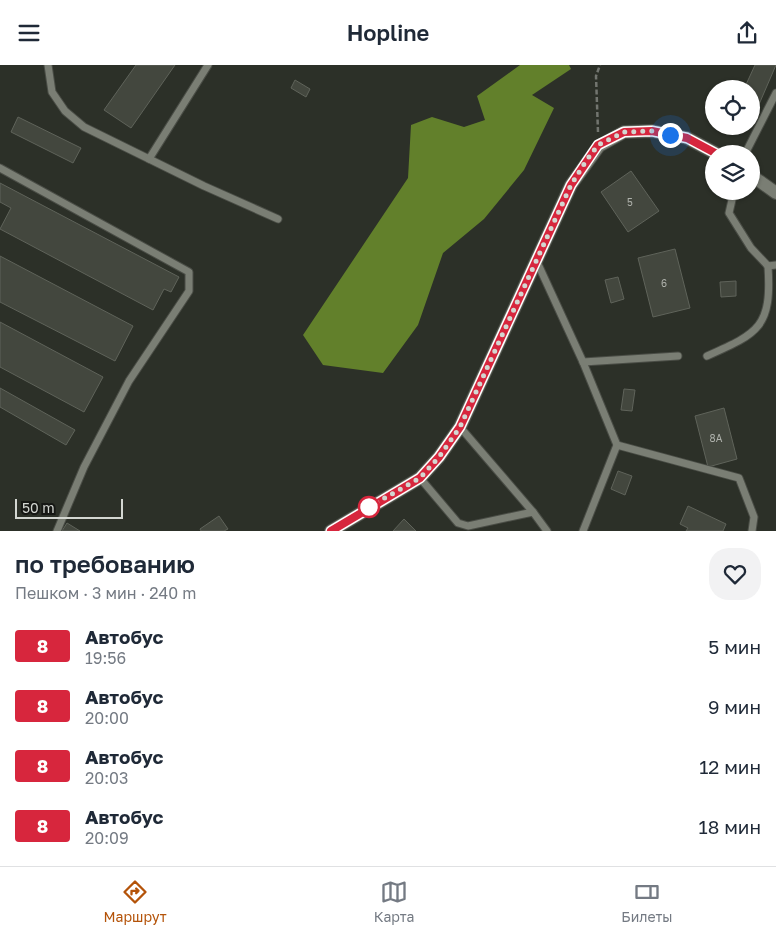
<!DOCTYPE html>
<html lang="ru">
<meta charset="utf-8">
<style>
body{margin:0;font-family:"Golos Text",sans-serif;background:#f2f2f3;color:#1f2937;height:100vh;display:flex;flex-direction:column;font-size:19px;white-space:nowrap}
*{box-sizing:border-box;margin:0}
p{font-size:16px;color:#747a83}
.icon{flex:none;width:28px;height:28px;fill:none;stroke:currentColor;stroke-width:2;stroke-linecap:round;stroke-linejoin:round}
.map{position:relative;height:466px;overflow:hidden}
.details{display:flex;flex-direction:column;background:#fff;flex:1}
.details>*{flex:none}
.badge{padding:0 10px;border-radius:4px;font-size:18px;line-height:32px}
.controls{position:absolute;left:705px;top:15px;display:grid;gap:10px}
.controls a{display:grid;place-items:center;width:55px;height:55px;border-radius:50%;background:#fff;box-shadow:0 1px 4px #0004;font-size:25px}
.scale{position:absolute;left:15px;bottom:12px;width:108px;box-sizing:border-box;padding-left:5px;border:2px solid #d3d6d1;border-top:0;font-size:14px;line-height:18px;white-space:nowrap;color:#d3d6d1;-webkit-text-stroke:4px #161714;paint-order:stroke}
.you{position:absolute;width:25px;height:25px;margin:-12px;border:4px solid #fff;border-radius:50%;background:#1a73e8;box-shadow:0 0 0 8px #1a73e833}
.map>.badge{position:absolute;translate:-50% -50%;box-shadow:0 0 0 2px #fff}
.round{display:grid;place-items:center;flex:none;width:52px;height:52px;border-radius:20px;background:#f2f2f3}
.overview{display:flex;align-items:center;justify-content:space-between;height:85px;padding:0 15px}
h1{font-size:24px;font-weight:600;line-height:38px}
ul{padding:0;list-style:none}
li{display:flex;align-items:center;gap:15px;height:60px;padding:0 15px}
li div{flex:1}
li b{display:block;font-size:19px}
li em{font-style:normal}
li .badge{min-width:55px;font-weight:700;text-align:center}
header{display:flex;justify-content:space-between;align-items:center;height:65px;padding:0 15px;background:#fff;font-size:22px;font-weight:600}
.dock{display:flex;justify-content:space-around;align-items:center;height:70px;border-top:1px solid #e0e1e3;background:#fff;font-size:14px;color:#747a83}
.dock a{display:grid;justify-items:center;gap:2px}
.dock .active{color:#b45309}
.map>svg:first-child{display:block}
.water{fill:#62802b}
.building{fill:#43473e;stroke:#5f635a}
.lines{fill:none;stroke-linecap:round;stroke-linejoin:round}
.lane-casing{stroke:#4a4d46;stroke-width:9}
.street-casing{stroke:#4a4d46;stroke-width:14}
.path{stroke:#72756f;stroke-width:2.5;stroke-dasharray:5 2.5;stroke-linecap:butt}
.lane{stroke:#7a7e74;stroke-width:7}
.street{stroke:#7a7e74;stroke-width:12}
.line-casing{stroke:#fff;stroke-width:11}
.line{stroke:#d7263d;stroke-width:8}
.walk{stroke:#d3d6d1;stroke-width:5;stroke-dasharray:0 9}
.stop-dot{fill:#fff;stroke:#d7263d;stroke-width:2.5}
.labels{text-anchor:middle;stroke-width:5;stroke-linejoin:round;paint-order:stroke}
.number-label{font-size:10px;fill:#afb2ac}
</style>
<header><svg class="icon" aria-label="menu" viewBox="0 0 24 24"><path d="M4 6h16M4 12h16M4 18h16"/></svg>Hopline<svg class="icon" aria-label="share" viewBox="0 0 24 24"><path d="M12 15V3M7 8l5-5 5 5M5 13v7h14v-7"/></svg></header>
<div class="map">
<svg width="776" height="466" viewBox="0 0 776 466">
<rect width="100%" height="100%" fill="#2c3028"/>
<path class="water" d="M520,0h49l2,4 -39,26 22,13 -30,62 -40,49 -41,34 -25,72 -35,48 -60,-8 -20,-30 105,-157 3,-53 21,-8 32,10 21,-7 -8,-24z"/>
<g class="building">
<path d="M136,0h39l-44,63 -27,-18z"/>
<path d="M755,0h21l-19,44 -6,-2v-18h-7z"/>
<path d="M295,15l15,9 -4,8 -15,-9z"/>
<path d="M18,52l63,31 -8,15 -62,-31z"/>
<path d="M631,106l28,40 -31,21 -27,-40z"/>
<path d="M0,118l179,94 -8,15 -7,-3 -11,21 -153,-81 11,-21 -11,-6z"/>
<path d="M675,184l15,59 -37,9 -15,-59z"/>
<path d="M0,191l133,70 -18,35 -115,-59z"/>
<path d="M618,212l6,22 -13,4 -6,-23z"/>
<path d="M736,216v15l-15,1 -1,-15z"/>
<path d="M0,257l103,55 -19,35 -84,-45z"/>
<path d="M0,323l75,42 -9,15 -66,-38z"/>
<path d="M624,324l11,1 -3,21 -11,-1z"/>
<path d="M724,343l13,51 -29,8 -13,-51z"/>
<path d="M618,406l14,5 -7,19 -14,-6z"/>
<path d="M688,441l38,18 -3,7h-37l2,-3 -8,-4z"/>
<path d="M219,451l9,13 -4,2h-23l-1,-2z"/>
<path d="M404,454l12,12h-23z"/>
<path d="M67,458l13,8h-18z"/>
</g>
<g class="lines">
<defs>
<g id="lane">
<path d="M48,0l4,27 13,19 19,16 120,59 74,33"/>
<path d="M745,89l31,-61"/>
<path d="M149,94l59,-94"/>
<path d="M0,103l189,104v19l-60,90 -45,86 -27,64"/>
<path d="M734,126l-5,22 22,35 17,18 8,-1"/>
<path d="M537,197l46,100 34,83 -34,86"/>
<path d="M707,291c52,-23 65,-29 61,-90"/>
<path d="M583,297l95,-6"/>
<path d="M460,362l73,85"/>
<path d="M617,380l122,33 15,39 -2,14"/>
<path d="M420,413l38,45 10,3 65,-14 14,19"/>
</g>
<g id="street">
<path d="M751,110l25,18"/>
<path d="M331,466l89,-53 19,-21 21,-30 111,-242 28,-39 25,-14 28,-1 35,7 30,16"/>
</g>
</defs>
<use href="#lane" class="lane-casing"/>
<use href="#street" class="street-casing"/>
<path class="path" d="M598,67l-2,-56 4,-11"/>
<use href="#lane" class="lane"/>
<use href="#street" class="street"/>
</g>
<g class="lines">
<defs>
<path id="line" d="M331,466l89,-53 19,-21 21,-30 111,-242 27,-40 26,-13 28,-1 35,7 30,16"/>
</defs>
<use href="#line" class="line-casing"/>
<use href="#line" class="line"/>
<path class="walk" d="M369,442l51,-29 19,-21 21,-30 111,-242 15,-24 12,-16 26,-13 28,-1 18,4"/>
</g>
<circle class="stop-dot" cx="369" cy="442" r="10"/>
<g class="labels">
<g class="number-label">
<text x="630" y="141">5</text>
<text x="664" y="222">6</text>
<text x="716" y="377">8А</text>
</g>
</g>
</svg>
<div class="controls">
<a><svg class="icon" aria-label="locate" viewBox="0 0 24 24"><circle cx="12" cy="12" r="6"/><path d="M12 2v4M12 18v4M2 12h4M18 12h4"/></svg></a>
<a><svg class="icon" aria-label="layers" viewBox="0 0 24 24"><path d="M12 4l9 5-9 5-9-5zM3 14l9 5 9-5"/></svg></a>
</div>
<div class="scale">50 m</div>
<div class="you" style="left:670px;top:70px"></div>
</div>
<section class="details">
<div class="overview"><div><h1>по требованию</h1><p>Пешком · 3 мин · 240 m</p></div><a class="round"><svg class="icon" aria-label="heart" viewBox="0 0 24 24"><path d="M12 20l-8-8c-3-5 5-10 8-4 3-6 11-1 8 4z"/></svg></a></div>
<ul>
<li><span class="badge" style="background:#d7263d;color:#fff">8</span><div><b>Автобус</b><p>19:56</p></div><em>5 мин</em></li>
<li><span class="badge" style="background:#d7263d;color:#fff">8</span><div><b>Автобус</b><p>20:00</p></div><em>9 мин</em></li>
<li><span class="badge" style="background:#d7263d;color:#fff">8</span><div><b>Автобус</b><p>20:03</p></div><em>12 мин</em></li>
<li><span class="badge" style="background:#d7263d;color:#fff">8</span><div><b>Автобус</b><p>20:09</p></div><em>18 мин</em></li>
</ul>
</section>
<nav class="dock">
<a class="active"><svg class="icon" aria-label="directions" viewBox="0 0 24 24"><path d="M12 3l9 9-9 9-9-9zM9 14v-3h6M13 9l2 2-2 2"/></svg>Маршрут</a>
<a><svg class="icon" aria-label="map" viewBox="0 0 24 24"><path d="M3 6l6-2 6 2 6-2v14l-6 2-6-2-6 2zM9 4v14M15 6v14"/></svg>Карта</a>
<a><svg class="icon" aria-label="tickets" viewBox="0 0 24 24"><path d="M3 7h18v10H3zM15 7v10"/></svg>Билеты</a>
</nav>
